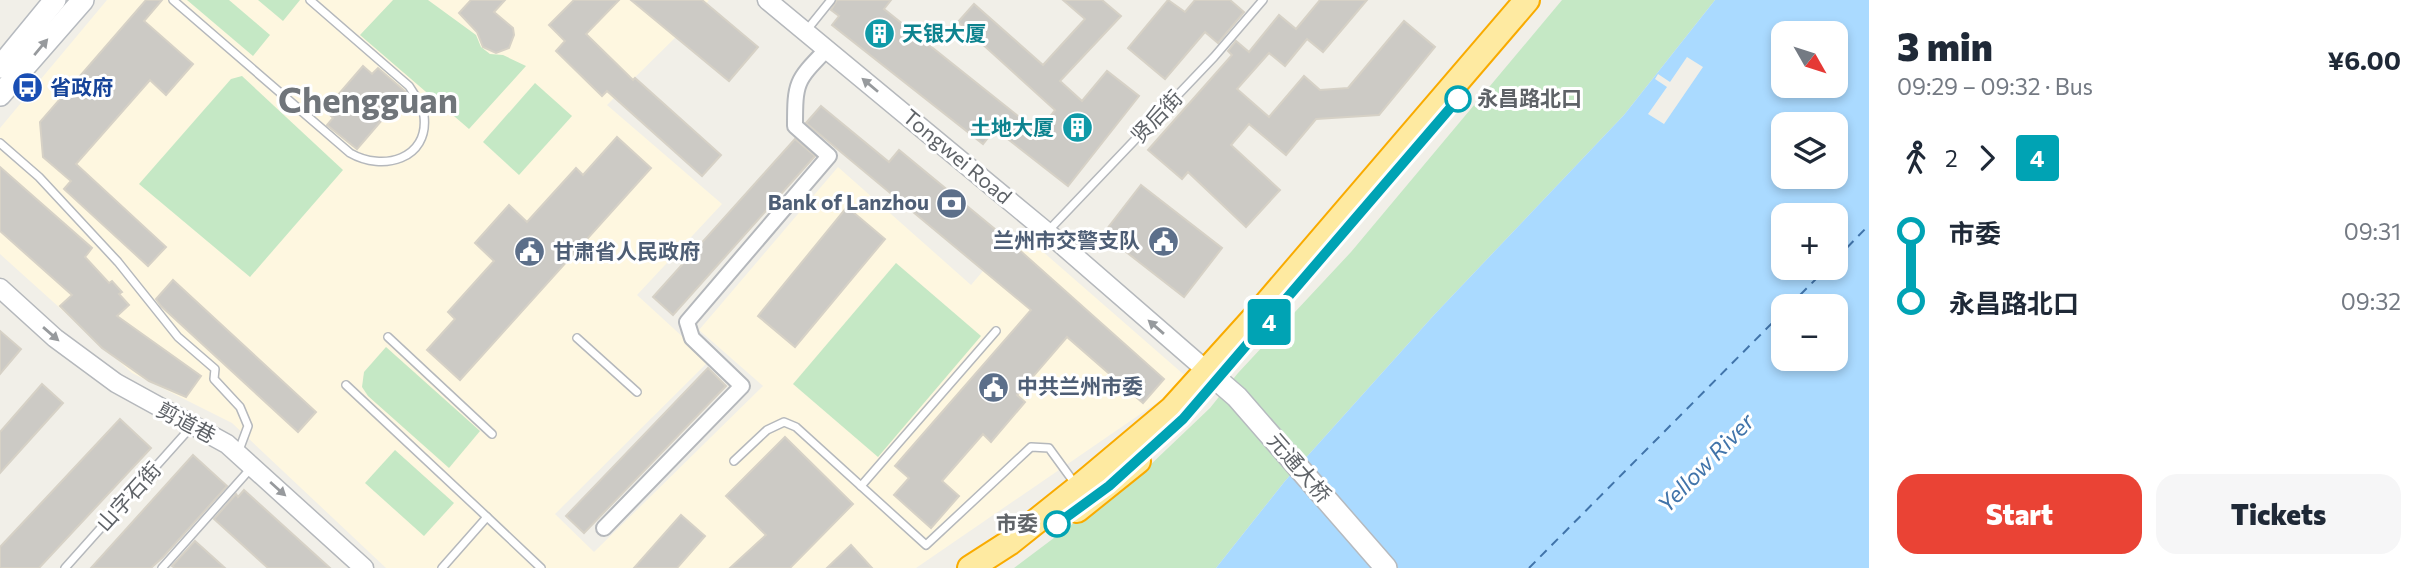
<!DOCTYPE html>
<meta charset="utf-8">
<style>
body{margin:0;font-family:Commissioner,"Noto Sans SC",sans-serif;background:#f6f6f7;color:#1f2937;height:100vh;display:flex;flex-direction:column;font-size:26px;white-space:nowrap}
*{box-sizing:border-box;margin:0}
p{font-size:23px;color:#747a83}
.icon{flex:none;width:38px;height:38px;fill:none;stroke:currentColor;stroke-width:2;stroke-linecap:round;stroke-linejoin:round}
.map{position:relative;flex:1;overflow:hidden}
.drawer{display:flex;flex-direction:column;background:#fff;width:560px}
.drawer>*{flex:none}
.badge{padding:0 14px;border-radius:5px;font-size:24px;line-height:46px}
.needle{width:46px;rotate:129deg}
.buttons{position:absolute;left:1771px;top:21px;display:grid;gap:14px}
.buttons a{display:grid;place-items:center;width:77px;height:77px;border-radius:14px;background:#fff;box-shadow:0 4px 10px #0003;font-size:35px}
.map>.badge{position:absolute;translate:-50% -50%;box-shadow:0 0 0 4px #fff}
.legs{display:flex;align-items:center;gap:10px;height:77px;padding:0 28px;font-size:23px}
.legs p{margin-inline-start:auto}
.head{display:flex;align-items:center;justify-content:space-between;height:119px;padding:0 28px}
h1{font-size:38px;font-weight:800;line-height:52px}
.button{display:flex;gap:14px;margin-top:auto;padding:14px 28px}
.button a{flex:1;height:80px;border-radius:21px;background:#ea4335;color:#fff;font-size:28px;font-weight:800;line-height:80px;text-align:center}
.button a+a{background:#f6f6f7;color:#1f2937}
ul{padding:0 28px;list-style:none}
li{display:flex;align-items:center;gap:24px;height:70px;font-size:26px}
li i{display:grid;place-items:center;width:10px;height:100%;margin:0 9px;background:currentColor}
li i::after{content:'';width:18px;height:18px;margin:-9px;border:5px solid;border-radius:50%;background:#fff}
li p{margin-inline-start:auto}
li:first-child i{background:linear-gradient(#0000 50%,currentColor 0)}
li:last-child i{background:linear-gradient(currentColor 50%,#0000 0)}
main{display:flex;flex:1;min-height:0}
.map>svg:first-child{display:block}
.commercial{fill:#fef7e0}
.green{fill:#c5e8c5}
.water{fill:#aadaff;fill-rule:evenodd}
.pier{fill:#f1efe8}
.lines{fill:none;stroke-linecap:round;stroke-linejoin:round}
.ferry{stroke:#4174aa;stroke-width:2;stroke-dasharray:9 7;stroke-linecap:butt}
.building{fill:#cccac5;stroke:#d6d1c6;stroke-width:2}
.service-casing{stroke:#b5b8bc;stroke-width:10}
.minor-casing{stroke:#b5b8bc;stroke-width:18}
.tertiary-casing{stroke:#b5b8bc;stroke-width:21}
.secondary-casing{stroke:#b6babf;stroke-width:24}
.trunk-casing{stroke:#f9ab00;stroke-width:28}
.service{stroke:#fff;stroke-width:7}
.minor{stroke:#fff;stroke-width:14}
.tertiary{stroke:#fff;stroke-width:18}
.secondary{stroke:#fff;stroke-width:21}
.trunk{stroke:#feeaa1;stroke-width:24}
.oneway{fill:#979a9d}
.line-1-casing{stroke:#fff;stroke-width:16}
.line-1{stroke:#00a3b4;stroke-width:10}
.stop-1-dot{fill:#fff;stroke:#00a3b4;stroke-width:3.5}
.labels{text-anchor:middle;stroke-width:6;stroke-linejoin:round;paint-order:stroke}
.culture-label{font-size:21px;font-weight:bold;fill:#0d838f;stroke:#fff;text-anchor:start}
.transit-label{font-size:21px;font-weight:bold;fill:#164399;stroke:#fff;text-anchor:start}
.stop-label{font-size:21px;font-weight:bold;fill:#5f6368;stroke:#fff;text-anchor:start}
.street-label{font-size:21px;fill:#5f6368;stroke:#fff}
.service-label{font-size:21px;font-weight:bold;fill:#4e5e75;stroke:#fff;text-anchor:end}
.water-label{font-size:23px;font-style:italic;fill:#4174aa;stroke:#fff}
.town-label{font-size:35px;font-weight:bold;fill:#70757a;stroke:#fff}
</style>
<main>
<div class="map">
<svg width="1869" height="568" viewBox="0 0 1869 568">
<rect width="100%" height="100%" fill="#f1efe8"/>
<path class="commercial" d="M107,0h602l-19,23 -83,82 115,99 -85,91 72,66 -154,153 39,38 169,-166 -64,-56 139,-163 133,118 47,-55 172,150 -274,188h-530l-154,-145 -100,-50 -132,-119v-126z"/>
<g class="green">
<path d="M187,0h42l41,35 -17,21z"/>
<path d="M258,0h42l-17,21z"/>
<path d="M393,0h35l48,35 5,12 9,7 13,1 23,11 -57,63 -109,-94z"/>
<path d="M1562,0h153l-91,115 -190,200 -149,166 -69,87h-202l133,-100 63,-60 28,-35 113,-121z"/>
<path d="M242,76l101,94 -93,107 -111,-93 92,-105z"/>
<path d="M535,83l37,33 -53,59 -36,-33z"/>
<path d="M896,263l85,73 -103,121 -85,-73z"/>
<path d="M386,347l94,84 -31,37 -81,-72 -6,-9 2,-15z"/>
<path d="M395,450l59,53 -30,33 -59,-53z"/>
</g>
<path class="water" d="M1715,0h154v568h-653l69,-87 149,-166 190,-200zM1783,33h53v53h-53zM1783,124h53v53h-53zM1783,215h53v53h-53zM1783,306h53v53h-53z"/>
<path class="pier" d="M1687,57l16,10 -39,57 -16,-10 19,-27 -12,-8 3,-5 12,8z"/>
<g class="lines">
<g class="ferry">
<path d="M1836,259l33,-34"/>
<path d="M1789,306l38,-38"/>
<path d="M1529,568l254,-256"/>
</g>
</g>
<g class="building">
<path d="M146,0h16l-18,21 49,43 -27,31 -16,-15 -74,84 90,83 -18,19 -84,-77 7,-8 -28,-24 -3,-35z"/>
<path d="M471,0h34l-11,12 19,16 1,7 -5,13 -13,5 -13,-6 -6,-15 -18,-19z"/>
<path d="M574,0h45l-33,34 47,46 2,-2 86,77 -19,21 -95,-85 -5,5 -46,-45 9,-10 -16,-16z"/>
<path d="M631,0h71l56,47 -29,34z"/>
<path d="M837,0h54l-7,9 154,123 17,-22 -97,-88 16,-18 69,61 42,-46 -22,-19h39l19,16 -61,65 22,20 25,-30 32,25 -71,90 -73,-57 -12,15 -151,-119 7,-9 -8,-6z"/>
<path d="M1168,0l17,12 10,-12h35l14,12 -26,31 -13,-11 -40,47 -37,-31z"/>
<path d="M1320,0h47l-44,52 -16,-13 -22,27 -16,-13 -32,36 32,28 35,-41 16,14 28,-2 56,-67 31,26 -56,68 -63,4 -30,36 -37,-31 -18,21 49,45 -34,37 -58,-55 -6,7 -34,-29 84,-95 -4,-4 8,-10 13,11 30,-37 17,14z"/>
<path d="M363,66l9,8 6,-6 28,24 -49,57 -30,-24 6,-7 -8,-8z"/>
<path d="M821,106l68,56 10,-12 108,89 157,140 -21,24 -76,-66 -50,58 8,7 -34,40 -8,-8 -41,47 17,15 -28,32 -37,-33 15,-17 -14,-12 136,-156 -225,-187z"/>
<path d="M617,137l34,31 -191,212 -33,-30 28,-31 -7,-7 46,-51 -19,-18 34,-38 18,17 49,-54 7,7z"/>
<path d="M795,139l20,17 -142,159 -20,-18z"/>
<path d="M0,167l92,81 -7,9 24,26 3,-2 10,11 -3,2 10,11 -12,11 84,60 -15,21 -37,-16 -47,-33 -42,-42 12,-11 -72,-64z"/>
<path d="M1141,185l81,63 -38,49 -81,-63z"/>
<path d="M847,207l38,32 -90,108 -37,-31z"/>
<path d="M173,280l143,132 -18,20 -137,-126 -5,-7z"/>
<path d="M0,331l21,18 -21,25z"/>
<path d="M708,368l18,18 -142,147 -18,-17z"/>
<path d="M42,384l21,19 -63,70v-41z"/>
<path d="M120,419l31,29 -112,120h-39v-21z"/>
<path d="M785,437l68,67 -63,64h-60l36,-33 -40,-39z"/>
<path d="M193,455l34,31 -64,71 -12,11h-60z"/>
<path d="M244,490l86,78h-62l-54,-49 22,-25 2,3z"/>
<path d="M681,515l24,21 -28,32h-43z"/>
<path d="M195,541l30,27h-50l-3,-2z"/>
<path d="M851,545l21,23h-45z"/>
</g>
<g class="lines">
<defs>
<g id="service">
<path d="M173,0l177,153c33,19 79,6 74,-37 -2,-11 -9,-21 -15,-30l-99,-86"/>
<path d="M806,31l25,-31"/>
<path d="M0,143l39,34 79,85 60,75 37,32 -1,10 26,28 8,19 -10,27"/>
<path d="M1048,231l166,-174 49,-57"/>
<path d="M388,337l104,97"/>
<path d="M577,338l60,54"/>
<path d="M346,385l141,132 -45,51"/>
<path d="M734,461l33,-31 17,-8 12,5 130,118 105,-98 18,1 27,37"/>
<path d="M861,486l135,-155"/>
<path d="M487,517l54,51"/>
<path d="M65,568l127,-142"/>
<path d="M162,568l90,-101"/>
</g>
<path id="minor" d="M604,528l138,-142 -50,-48 -5,-16 142,-166 -34,-30c0,-45 1,-45 32,-77"/>
<g id="tertiary">
<path d="M767,0l280,232 160,139"/>
<path d="M0,288l55,50 61,45 111,61 137,124"/>
</g>
<g id="secondary">
<path d="M0,67l55,-67"/>
<path d="M0,95l83,-95"/>
<path d="M1207,371l30,26 149,171"/>
</g>
<g id="trunk">
<path d="M1077,510l61,-49"/>
<path d="M970,568l39,-25 69,-55 94,-79 84,-93 271,-316"/>
</g>
</defs>
<use href="#service" class="service-casing"/>
<use href="#minor" class="minor-casing"/>
<use href="#tertiary" class="tertiary-casing"/>
<use href="#secondary" class="secondary-casing"/>
<use href="#trunk" class="trunk-casing"/>
<use href="#service" class="service"/>
<use href="#minor" class="minor"/>
<use href="#tertiary" class="tertiary"/>
<use href="#secondary" class="secondary"/>
<use href="#trunk" class="trunk"/>
</g>
<defs><path id="oneway-solid" d="M-6-.8H1V-3.2L6.5 0L1 3.2V.8H-6Z" transform="scale(1.75)"/></defs>
<g class="oneway">
<use href="#oneway-solid" transform="translate(41 47) rotate(-50)"/>
<use href="#oneway-solid" transform="translate(870 85) rotate(-140)"/>
<use href="#oneway-solid" transform="translate(1156 327) rotate(-139)"/>
<use href="#oneway-solid" transform="translate(51 334) rotate(41)"/>
<use href="#oneway-solid" transform="translate(278 489) rotate(42)"/>
</g>
<g class="lines">
<defs>
<path id="line-1" d="M1057,524l52,-38 74,-67 275,-320"/>
</defs>
<use href="#line-1" class="line-1-casing"/>
<use href="#line-1" class="line-1"/>
</g>
<defs>
<symbol id="building-disc" viewBox="-11 -11 22 22"><circle r="9.5" fill="#0f9aa8" stroke="#fff"/><path d="M-4-6H4V6H1V3H-1V6H-4ZM-2.5-4.3h1.7v1.8h-1.7ZM.8-4.3h1.7v1.8H.8ZM-2.5-1h1.7V.8h-1.7ZM.8-1h1.7V.8H.8Z" fill="#fff"/></symbol>
<symbol id="bus-disc" viewBox="-11 -11 22 22"><circle r="9.5" fill="#1a4fb4" stroke="#fff"/><path d="M-5-6H5V4H4V6H2V4H-2V6H-4V4H-5ZM-3.5-4V0h7V-4ZM-3.5 1.2v1.5H-2V1.2ZM2 1.2v1.5H3.5V1.2Z" fill="#fff"/></symbol>
<symbol id="bank-disc" viewBox="-11 -11 22 22"><circle r="9.5" fill="#5c6f8a" stroke="#fff"/><path d="M-6-4H6V4H-6ZM0-2.3a2.3 2.3 0 1 0 0 4.6a2.3 2.3 0 1 0 0-4.6Z" fill="#fff"/></symbol>
<symbol id="civic-disc" viewBox="-11 -11 22 22"><circle r="9.5" fill="#5c6f8a" stroke="#fff"/><path d="M-.6-6.5H3V-4.5H.6V-3L4-1V1h2V6H-6V1h2V-1L-.6-3ZM-1.2 2.5V6h2.4V2.5Z" fill="#fff"/></symbol>
</defs>
<g fill-rule="evenodd">
<use href="#building-disc" x="862" y="16" width="35" height="35"/>
<use href="#bus-disc" x="10" y="70" width="35" height="35"/>
<use href="#building-disc" x="1060" y="110" width="35" height="35"/>
<use href="#bank-disc" x="934" y="186" width="35" height="35"/>
<use href="#civic-disc" x="1146" y="224" width="35" height="35"/>
<use href="#civic-disc" x="512" y="234" width="35" height="35"/>
<use href="#civic-disc" x="976" y="370" width="35" height="35"/>
</g>
<g class="stop-1-dot">
<circle cx="1458" cy="99" r="12"/>
<circle cx="1057" cy="524" r="12"/>
</g>
<g class="labels">
<g class="culture-label">
<text x="902" y="41">天银大厦</text>
<text x="1054" y="135" text-anchor="end">土地大厦</text>
</g>
<g class="transit-label">
<text x="50" y="95">省政府</text>
</g>
<g class="stop-label">
<text x="1477" y="106">永昌路北口</text>
<text x="1038" y="531" text-anchor="end">市委</text>
</g>
<g class="street-label">
<text transform="translate(1157 117) rotate(-46)" y="7">贤后街</text>
<text transform="translate(957 157) rotate(40)" y="7">Tongwei Road</text>
<text transform="translate(186 423) rotate(28)" y="7">剪道巷</text>
<text transform="translate(1299 468) rotate(49)" y="7">元通大桥</text>
<text transform="translate(129 497) rotate(-48)" y="7">山字石街</text>
</g>
<g class="service-label">
<text x="929" y="210">Bank of Lanzhou</text>
<text x="1140" y="248">兰州市交警支队</text>
<text x="553" y="259" text-anchor="start">甘肃省人民政府</text>
<text x="1017" y="394" text-anchor="start">中共兰州市委</text>
</g>
<g class="water-label">
<text transform="translate(1706 463) rotate(-46)" y="8">Yellow River</text>
</g>
<g class="town-label">
<text x="368" y="113">Chengguan</text>
</g>
</g>
</svg>
<div class="buttons">
<a><svg class="needle" viewBox="-14 -14 28 28"><path d="M0-13l5 13h-10z" fill="#e53935"/><path d="M0 13l5-13h-10z" fill="#747a83"/></svg></a>
<a><svg class="icon" aria-label="layers" viewBox="0 0 24 24"><path d="M12 4l9 5-9 5-9-5zM3 14l9 5 9-5"/></svg></a>
<a>+</a>
<a>−</a>
</div>
<b class="badge" style="left:1269px;top:322px;background:#00a3b4;color:#fff">4</b>
</div>
<section class="drawer">
<div class="head"><div><h1>3 min</h1><p>09:29 – 09:32 · Bus</p></div><b>¥6.00</b></div>
<div class="legs"><svg class="icon" aria-label="walk" viewBox="0 0 24 24"><circle cx="13" cy="4" r="2"/><path d="M13 8l-2 6 4 7M11 14l-3 7M7 12l3-4h3l4 4"/></svg>2<svg class="icon" aria-label="forward" viewBox="0 0 24 24"><path d="M9 5l7 7-7 7"/></svg><b class="badge" style="background:#00a3b4;color:#fff">4</b></div>
<ul>
<li><i style="color:#00a3b4"></i><b>市委</b><p>09:31</p></li>
<li><i style="color:#00a3b4"></i><b>永昌路北口</b><p>09:32</p></li>
</ul>
<div class="button"><a>Start</a><a>Tickets</a></div>
</section>
</main>
